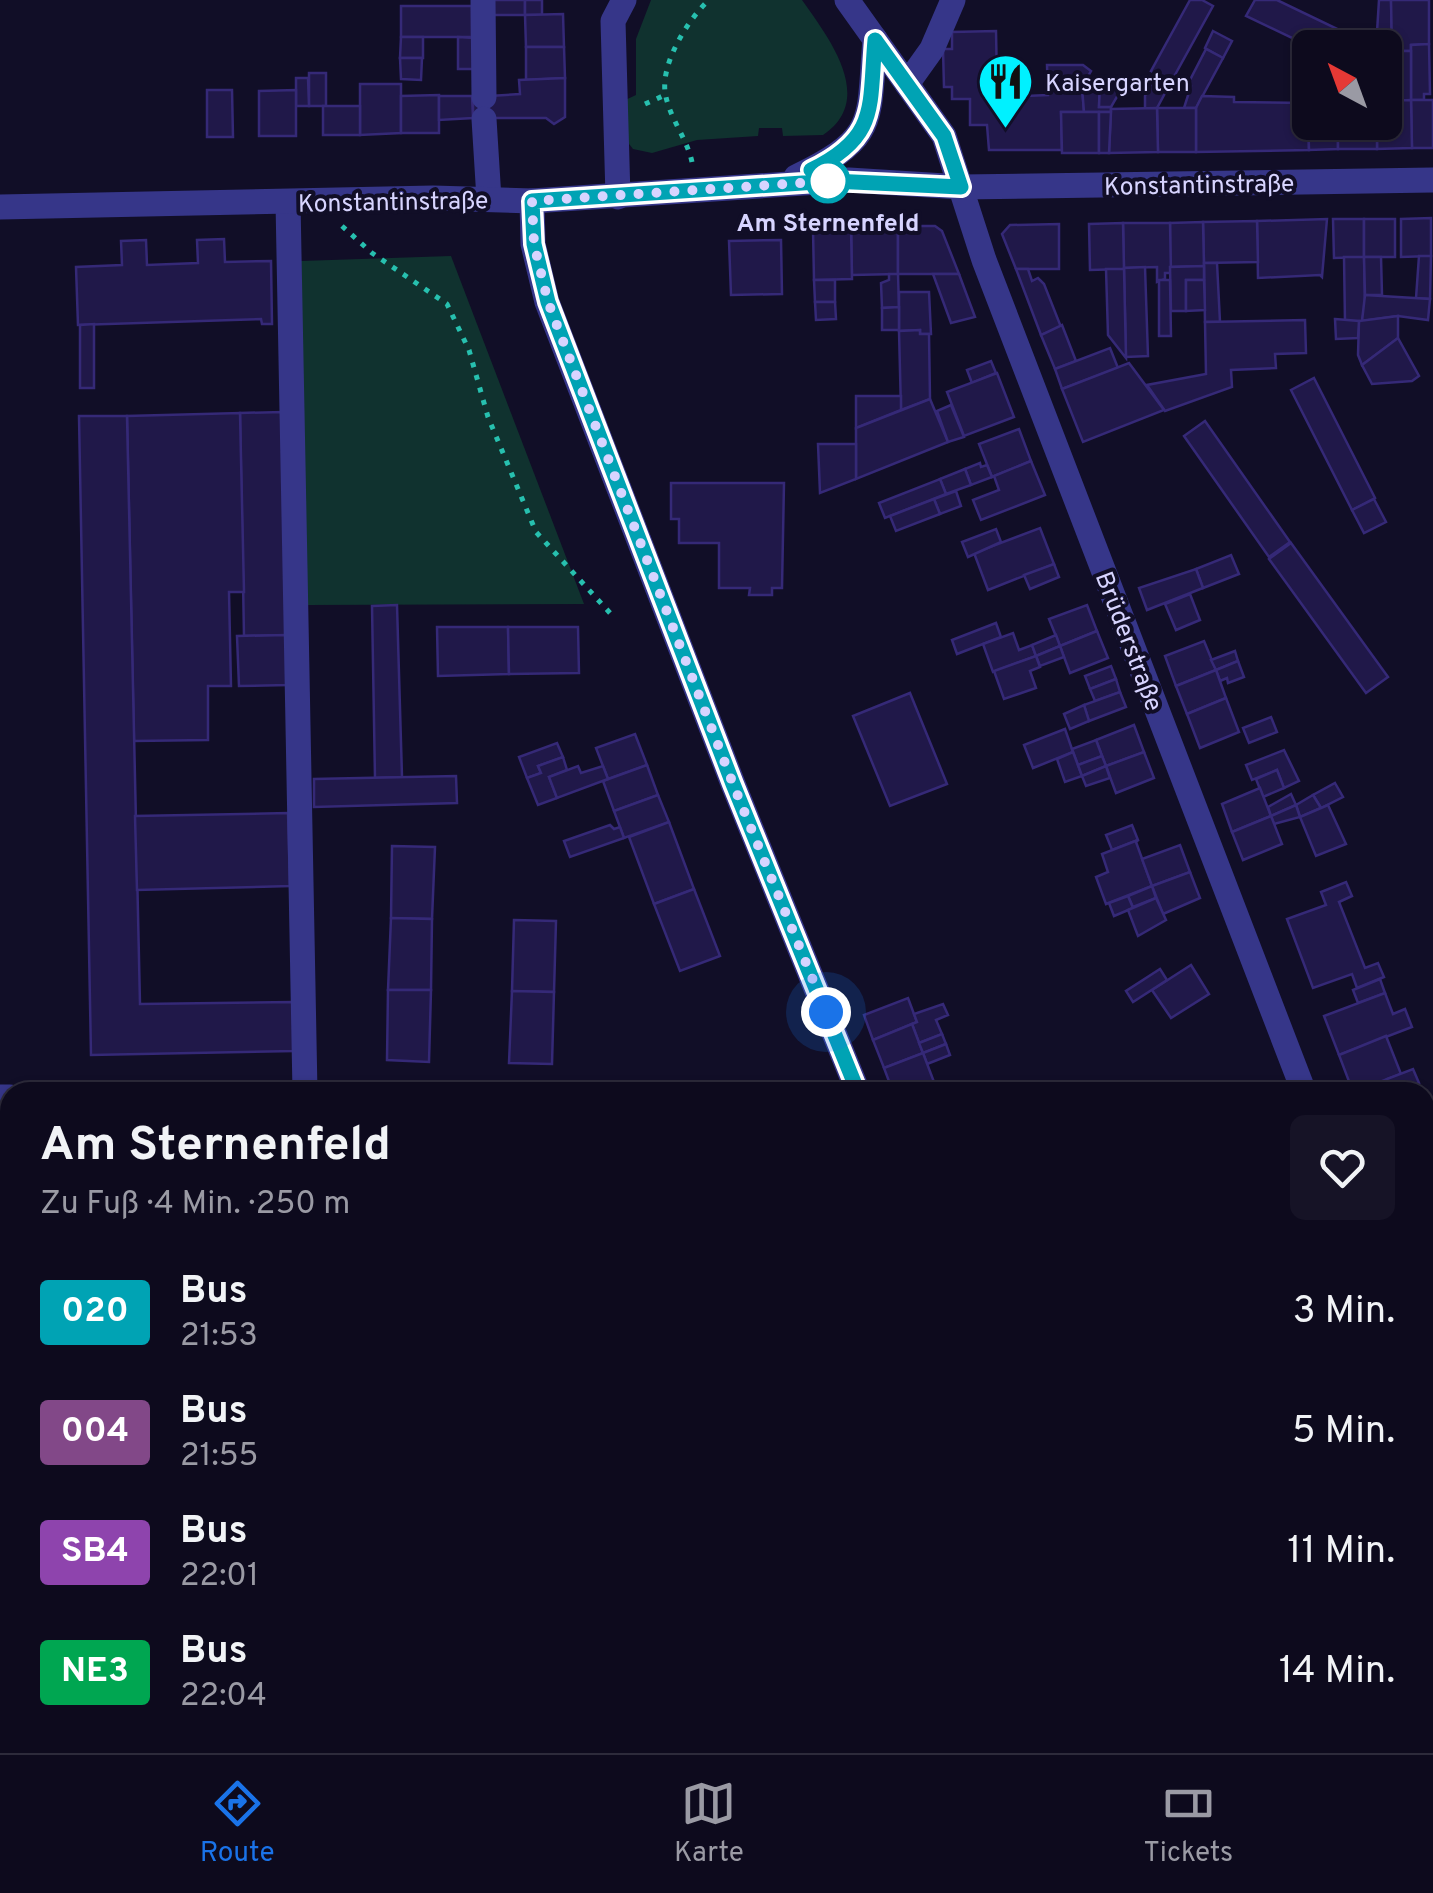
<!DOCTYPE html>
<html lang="de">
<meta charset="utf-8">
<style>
body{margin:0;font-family:Overpass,sans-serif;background:#161326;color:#f1f3f6;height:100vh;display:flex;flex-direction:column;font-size:38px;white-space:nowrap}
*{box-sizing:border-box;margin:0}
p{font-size:32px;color:#9a9aa4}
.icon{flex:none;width:55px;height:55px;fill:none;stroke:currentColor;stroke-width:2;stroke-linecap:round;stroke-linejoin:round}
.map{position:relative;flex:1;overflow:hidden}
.panel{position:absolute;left:0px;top:1082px;width:1435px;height:672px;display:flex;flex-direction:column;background:#0d0a1d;border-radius:30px 30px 0 0;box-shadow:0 2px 8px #0004,0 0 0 2px #2d2b3b}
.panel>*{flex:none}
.badge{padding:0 20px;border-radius:8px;font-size:35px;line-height:65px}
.needle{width:65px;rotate:319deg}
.controls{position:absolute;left:1292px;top:30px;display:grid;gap:20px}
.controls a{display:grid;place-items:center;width:110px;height:110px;border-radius:15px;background:#0d0a1d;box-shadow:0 2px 8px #0004,0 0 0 2px #2d2b3b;font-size:50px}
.you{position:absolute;width:50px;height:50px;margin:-25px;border:8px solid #fff;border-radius:50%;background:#1a73e8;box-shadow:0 0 0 15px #1a73e833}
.map>.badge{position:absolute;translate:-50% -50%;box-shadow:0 0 0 5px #fff}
.round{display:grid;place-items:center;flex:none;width:105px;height:105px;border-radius:15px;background:#161326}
.head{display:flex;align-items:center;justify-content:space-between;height:170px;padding:0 40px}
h1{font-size:48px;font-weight:700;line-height:75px}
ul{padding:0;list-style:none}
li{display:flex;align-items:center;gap:30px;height:120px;padding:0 40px}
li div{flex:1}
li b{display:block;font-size:38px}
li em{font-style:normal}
li .badge{min-width:110px;font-weight:700;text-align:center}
.menu{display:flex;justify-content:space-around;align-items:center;height:140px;border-top:2px solid #2d2b3b;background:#0d0a1d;font-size:28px;color:#9a9aa4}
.menu a{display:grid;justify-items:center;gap:5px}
.menu .current{color:#1a73e8}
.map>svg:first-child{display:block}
.green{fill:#10322f}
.building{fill:#201849;stroke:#352977;stroke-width:2.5}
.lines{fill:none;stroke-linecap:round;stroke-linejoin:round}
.path{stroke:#27c0af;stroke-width:5;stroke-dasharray:5 8;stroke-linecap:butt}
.minor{stroke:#363689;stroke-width:25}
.line-casing{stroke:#fff;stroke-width:22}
.line{stroke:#00a3b4;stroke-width:15}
.walk{stroke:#d7d4ff;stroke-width:10;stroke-dasharray:0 18}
.stop-dot{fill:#fff;stroke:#00a3b4;stroke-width:5}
.labels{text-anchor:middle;stroke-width:8;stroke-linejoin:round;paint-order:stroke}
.poi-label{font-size:25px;fill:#d7d4ff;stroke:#110e27;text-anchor:start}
.street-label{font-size:25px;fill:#d7d4ff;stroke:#110e27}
.stop-label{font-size:25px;font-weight:bold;fill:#d7d4ff;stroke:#110e27}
</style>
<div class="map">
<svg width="1433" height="1753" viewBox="0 0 1433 1753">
<rect width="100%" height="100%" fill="#110e27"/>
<g class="green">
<path d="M651,0h151c26,37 75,99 21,135l-40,1 -1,-8h-23l-1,8 -61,4 -45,13 -19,-4 -7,-9 -5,-38 15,-7v-56z"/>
<path d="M451,256l133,348 -278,1 -5,-344z"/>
</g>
<g class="building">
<rect x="490" y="0" width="35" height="15"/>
<rect x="525" y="0" width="17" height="15"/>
<path d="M1190,0h12l11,6 -42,76 -20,-11z"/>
<path d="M1255,0h22l75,36 -4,7 -8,-3 -4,8h-23l-67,-32z"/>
<path d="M1379,0h12l1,51 -16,-3z"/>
<path d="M1391,0h38v44l-18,1v6h-19z"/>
<rect x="401" y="6" width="71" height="31"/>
<path d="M563,14l1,33h-38l-1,-32z"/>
<path d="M996,31l1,52h28l1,13 22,-1 -1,-30h36l8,6 -9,16 2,25h-23l1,38h-73l-2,-25h-17v-26h-18v-12h-8l-1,-38h9v-17z"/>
<path d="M1213,31l19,10 -9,17 -18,-10z"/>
<path d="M401,37h22v21h-23z"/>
<path d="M458,37l17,1 1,31h-18z"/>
<path d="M1429,44l1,50h-6v6h-13v-55z"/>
<path d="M526,47h38l1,31 -39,2z"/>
<path d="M1206,49l17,9 -27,50h-12l7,-22 -1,-6z"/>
<path d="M1385,51h7v42l-3,8h-4z"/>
<path d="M1392,51h19v49l-22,1 3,-8z"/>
<path d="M400,58h22l-1,22 -20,-1z"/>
<rect x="309" y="73" width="17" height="33"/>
<path d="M1156,74l15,8 -14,26 -12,1v-13z"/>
<path d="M296,78h12l1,28h-13z"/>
<path d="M565,78v39l-11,7 -8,-6h-73v-21l47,-3 -1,-14z"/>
<path d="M1085,81l15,1 -1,25h12v5h-27l-2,-25z"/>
<path d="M1100,82l25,1 -14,24h-12z"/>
<path d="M360,84h41v49l-41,2z"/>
<path d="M207,90h25l1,47h-26z"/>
<path d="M296,90v46h-37v-45z"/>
<path d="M439,95v38h-38v-37z"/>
<path d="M439,96h33l1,22 -34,2z"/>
<path d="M1202,96l32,1v5l74,1 1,47 -113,2v-44z"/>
<path d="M1411,100h22v48h-21z"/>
<path d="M1411,100l1,48 -35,1v-27h8v-21z"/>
<rect x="323" y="106" width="37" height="29"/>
<path d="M1308,107l2,15h28v27l-29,1z"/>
<path d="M1157,108h39v44h-38z"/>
<path d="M1157,108l1,44 -49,1 2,-44z"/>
<path d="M1061,112h38v41h-37z"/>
<path d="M1099,112h12l-2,41h-10z"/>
<rect x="1338" y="122" width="39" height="27"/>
<path d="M1431,218v38l-30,1v-38z"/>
<path d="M1327,219l-5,58 -2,-2 -62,3 -1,-57z"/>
<path d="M1333,219h31v38l-30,1z"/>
<rect x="1364" y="219" width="31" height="38"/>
<path d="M1257,221l1,41 -54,1 -1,-41z"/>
<path d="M1203,222l1,44 -34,1v-44z"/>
<path d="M1123,223h47l1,50h-6v6l-8,3v-15l-33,1z"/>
<path d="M1123,223l1,46 -34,1 -1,-46z"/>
<path d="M1059,224v45h-43l-14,-35 8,-9z"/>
<path d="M898,226v48l-46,1 -1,-48z"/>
<path d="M898,226h37l7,5 17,43h-61z"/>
<path d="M851,227l1,52 -38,1 -1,-51z"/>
<path d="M224,239l1,23 46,-1 1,63h-10l-1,-5 -183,6 -2,-58 46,-2 -1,-24 25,-1 1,25 51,-2 -1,-23z"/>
<path d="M781,240l1,54 -51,1 -2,-54z"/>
<path d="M1419,256h12l-1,43 -14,-1z"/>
<path d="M1344,257h20l1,47 -3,17 -17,1z"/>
<path d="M1364,257h17l1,38h-17z"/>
<path d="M1204,263h13l3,59h-15z"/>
<path d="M1204,266v14h-18v31h-15l-1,-44z"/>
<path d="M1145,267l3,89 -22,1 -2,-89z"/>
<path d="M1016,269h12l4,12 6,-3 6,6 17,43 -20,8z"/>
<path d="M1106,269h18l2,89 -18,-23z"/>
<path d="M889,274h9l1,33 -17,1 -1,-25 8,-3z"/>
<path d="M933,274h26l16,43 -24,6z"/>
<path d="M814,280h21v22h-20z"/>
<path d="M1159,280h11l1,56h-12z"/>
<path d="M1186,280h18l1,30 -19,1z"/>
<path d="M899,292h30l2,42h-11v-4l-21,1z"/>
<path d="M1365,295l65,4 -2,21 -30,-4 -36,5z"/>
<path d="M815,302h20l1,17 -20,1z"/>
<path d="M899,307v23h-17v-22z"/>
<path d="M1398,316v22l-36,27 -4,-10 1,-34z"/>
<path d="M1335,319l24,2 -1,17 -22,1z"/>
<path d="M1305,320l1,33 -31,1 1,14 -45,2 1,17 -67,24 -18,-26 59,-11 -1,-52z"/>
<path d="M94,324v64h-14v-63z"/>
<path d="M1062,325l14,36 -21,8 -14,-34z"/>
<path d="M920,330v4h9l1,65 -29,11 -2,-79z"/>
<path d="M1398,338l21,38 -7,5 -40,3 -10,-19z"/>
<path d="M1110,348l8,20 -56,21 -7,-20z"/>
<path d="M991,361l5,12 -24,10 -5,-13z"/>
<path d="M1129,363l35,47 -81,32 -21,-53z"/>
<path d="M997,373l17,44 -50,19 -17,-44z"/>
<path d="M1314,378l61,120 -23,12 -61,-120z"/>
<path d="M856,396h45v14l-45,18z"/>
<path d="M930,399l18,43 -92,37v-51z"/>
<path d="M951,405l13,32 -16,5 -11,-31z"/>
<path d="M282,412l4,223 -42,1 -4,-223z"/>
<path d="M240,413l4,179h-15l2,94h-23v54l-74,1 -7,-325z"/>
<path d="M79,416h48l13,588 153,-2 1,49 -203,4z"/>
<path d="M1205,421l85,121 -21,15 -85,-121z"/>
<path d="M1019,429l12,32 -39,16 -13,-33z"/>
<path d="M818,444h38v35l-36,14z"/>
<path d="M1031,461l14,34 -64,25 -8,-20 26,-10 -5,-14z"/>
<path d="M980,463l1,4 6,-2 5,12 -21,8 -6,-16z"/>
<path d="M965,469l6,16 -25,9 -6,-15z"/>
<path d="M940,479l6,15 -61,24 -6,-15z"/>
<path d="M671,483h113l-2,105h-10v7h-23l1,-7h-31v-45h-40v-24h-8z"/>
<path d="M956,491l5,15 -21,8 -6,-15z"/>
<path d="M934,499l6,15 -44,17 -6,-15z"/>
<path d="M1374,499l12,23 -22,11 -12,-23z"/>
<path d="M1040,528l14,36 -66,26 -14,-37z"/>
<path d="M996,529l5,13 -33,15 -6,-15z"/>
<path d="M1291,543l97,134 -22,16 -97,-134z"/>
<path d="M1231,555l8,19 -36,14 -7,-19z"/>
<path d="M1054,564l5,13 -29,12 -6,-14z"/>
<path d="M1196,569l7,19 -56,22 -8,-22z"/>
<path d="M1190,594l10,26 -24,10 -11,-26z"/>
<path d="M397,605l5,172 -27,1 -3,-172z"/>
<path d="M1087,605l10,26 -37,15 -11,-27z"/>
<path d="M996,623l5,14 -44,17 -5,-14z"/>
<path d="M437,627h71l1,47 -71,2z"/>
<path d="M508,627h70l1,46 -70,1z"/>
<path d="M1097,631l11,27 -38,15 -10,-27z"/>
<path d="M1013,633l6,17 13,-5 4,11 -43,16 -10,-28z"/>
<path d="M286,635l2,50 -49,1 -2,-50z"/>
<path d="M1056,635l4,11 -24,10 -4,-11z"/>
<path d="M1204,641l12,29 -40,16 -11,-30z"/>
<path d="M1060,646l4,11 -24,9 -4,-10z"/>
<path d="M1235,651l3,10 -22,9 -5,-10z"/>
<path d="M1036,656l4,11 -10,4 6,17 -32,11 -10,-28z"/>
<path d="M1238,661l6,16 -16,6 -1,-5 -7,3 -4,-11z"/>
<path d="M1111,666l5,13 -26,10 -5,-13z"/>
<path d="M1216,670l10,28 -39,16 -11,-28z"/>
<path d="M1116,679l4,13 -25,9 -5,-12z"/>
<path d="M1120,692l6,15 -37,14 -5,-16z"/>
<path d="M910,693l37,91 -57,22 -37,-90z"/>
<path d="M1226,698l13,34 -39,16 -13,-34z"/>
<path d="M1084,705l5,16 -19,8 -6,-15z"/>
<path d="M1271,717l6,15 -28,11 -6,-15z"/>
<path d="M1134,725l10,27 -38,14 -10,-26z"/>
<path d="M1065,729l8,23 -40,16 -9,-23z"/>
<path d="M635,734l12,31 -39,14 -12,-31z"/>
<path d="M1096,740l6,16 -24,9 -6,-16z"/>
<path d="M557,743l6,14 -25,9 3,7 -14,5 -8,-21z"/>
<path d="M1284,750l15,31 -15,7 -7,-18 -25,10 -6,-15z"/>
<path d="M1073,752l9,24 -17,6 -8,-23z"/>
<path d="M1144,752l10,26 -38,15 -10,-27z"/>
<path d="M1102,756l4,10 -24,10 -4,-11z"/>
<path d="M563,757l4,13 -18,7 8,21 -19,7 -11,-27 14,-5 -3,-7z"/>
<path d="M647,765l11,30 -44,16 -11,-30z"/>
<path d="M578,766l3,7 22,-7 5,13 -51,19 -8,-21z"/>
<path d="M1106,766l4,12 -24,8 -4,-10z"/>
<path d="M1277,770l7,18 -21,9 -7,-18z"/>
<path d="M456,776l1,27 -143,4v-28z"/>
<path d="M1335,783l8,14 -22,11 -8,-13z"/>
<path d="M1260,788l11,28 -39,16 -10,-28z"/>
<path d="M1291,794l5,11 -25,11 -3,-9z"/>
<path d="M658,795l11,27 -45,16 -10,-27z"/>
<path d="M1313,795l8,13 -21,9 -4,-12z"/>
<path d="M1296,805l4,12 -26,7 -3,-8z"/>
<path d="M1328,805l18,39 -30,12 -16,-39z"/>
<path d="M288,813l2,73 -153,4 -2,-74z"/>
<path d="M1271,816l11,28 -39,16 -11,-28z"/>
<path d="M669,822l25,67 -40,15 -25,-67z"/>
<path d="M610,825l4,4 6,-2 4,11 -54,19 -6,-16z"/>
<path d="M1132,825l6,15 -26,10 -6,-15z"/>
<path d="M1138,840l-2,2 16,44 -46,18 -10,-27 12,-5 -6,-18z"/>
<path d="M1180,845l10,27 -38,14 -10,-27z"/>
<path d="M392,846l43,1 -3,72 -41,-1z"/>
<path d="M1190,872l10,26 -37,16 -11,-28z"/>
<path d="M1346,882l6,14 -13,6 26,66 13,-5 6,14 -27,11 -5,-14 -39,14 -26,-69 39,-14 -5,-13z"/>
<path d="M1152,886l4,12 -23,9 -5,-11z"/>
<path d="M694,889l26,67 -40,15 -26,-67z"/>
<path d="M1128,896l5,12 -19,8 -5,-13z"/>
<path d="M1156,898l10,22 -28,16 -10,-26z"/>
<path d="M391,918l41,1 -1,71h-43z"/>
<path d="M514,920l42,1 -2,71 -42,-1z"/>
<path d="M1191,965l18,29 -38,24 -19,-28z"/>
<path d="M1160,969l7,11 -34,22 -7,-11z"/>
<path d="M1380,979l5,14 -27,10 -5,-13z"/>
<path d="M388,990h43l-2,72 -42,-2z"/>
<path d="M512,991l42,1 -2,72 -43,-1z"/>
<path d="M1385,993l8,21 12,-5 7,18 -73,28 -15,-39z"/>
<path d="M908,998l9,24 -44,18 -9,-25z"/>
<path d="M943,1004l5,11 -12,5 6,14 -23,9 -7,-19 5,-2 -3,-8z"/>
<path d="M912,1024l11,29 -39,15 -11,-28z"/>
<path d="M942,1034l4,10 -23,9 -4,-10z"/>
<path d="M1386,1036l15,38 -48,18 -14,-37z"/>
<path d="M946,1044l4,11 -23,9 -4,-11z"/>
<path d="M923,1053l11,29 -27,10h-14l-9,-24z"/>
<path d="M1413,1069l6,14 -27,9 -5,-13z"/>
<path d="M0,1156h10v434h-10v-111h4l-4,-55z"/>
<path d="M1433,1382v59l-8,3v-59z"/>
<path d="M1433,1575v56l-8,3v-56z"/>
<path d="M609,1745h42l8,8h-42z"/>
<path d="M1137,1745h44l8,7 -43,1z"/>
</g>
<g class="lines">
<g class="path">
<path d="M645,104l20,-9"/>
<path d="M692,162c-5,-23 -21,-42 -26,-65 -8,-30 22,-78 43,-97"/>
<path d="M342,226l30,27 75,51 22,46 19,67 48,115 74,81"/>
<path d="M48,1753l3,-8"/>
</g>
<g class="minor">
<path d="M483,0l1,97"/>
<path d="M847,0l97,136 40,124 320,832"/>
<path d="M907,84l25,-35 21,-49"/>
<path d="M484,119l5,80"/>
<path d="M796,177c82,-40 72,-53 79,-138"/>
<path d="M618,197l-5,-176 11,-21"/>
<path d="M532,201l1,43 14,58 186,482 125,308"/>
<path d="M288,202l17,890"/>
<path d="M0,207l433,-9 99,3 317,-21 112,7 472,-7"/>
<path d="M0,1097h10"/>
<path d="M1425,1206l8,-8"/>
<path d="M1425,1337l8,4"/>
<path d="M1425,1661l8,-3"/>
<path d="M1425,1745l6,8"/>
<path d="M712,1753l8,-8"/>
<path d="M1295,1753l9,-8"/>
</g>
</g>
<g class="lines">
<defs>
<path id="line" d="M811,170c68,-33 58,-63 64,-130l69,96 17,51 -129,-6 -300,20 2,43 14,58 185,482 125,308"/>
</defs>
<use href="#line" class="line-casing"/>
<use href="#line" class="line"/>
<path class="walk" d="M826,1012l-93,-228 -185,-482 -14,-58 -2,-43 300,-20h-4"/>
</g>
<defs>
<symbol id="restaurant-pin" viewBox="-11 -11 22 30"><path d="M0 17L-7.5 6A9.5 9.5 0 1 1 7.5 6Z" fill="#00f1ff" stroke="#110e27"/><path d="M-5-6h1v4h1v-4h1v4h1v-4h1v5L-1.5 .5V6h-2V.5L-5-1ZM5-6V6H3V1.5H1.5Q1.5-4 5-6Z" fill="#111"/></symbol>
</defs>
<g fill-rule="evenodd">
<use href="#restaurant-pin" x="974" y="50" width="63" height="86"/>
</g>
<circle class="stop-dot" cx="828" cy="181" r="20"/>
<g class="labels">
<g class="poi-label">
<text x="1045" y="91">Kaisergarten</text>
</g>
<g class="street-label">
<text transform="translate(1199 184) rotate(-1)" y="9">Konstantinstraße</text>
<text transform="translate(393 201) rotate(-1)" y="9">Konstantinstraße</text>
<text transform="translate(1130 641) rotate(69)" y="9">Brüderstraße</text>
</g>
<g class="stop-label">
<text x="828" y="231">Am Sternenfeld</text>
</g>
</g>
</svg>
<div class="controls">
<a><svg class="needle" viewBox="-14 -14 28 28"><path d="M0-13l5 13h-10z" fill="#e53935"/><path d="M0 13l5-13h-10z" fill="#9a9aa4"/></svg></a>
</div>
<div class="you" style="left:826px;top:1012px"></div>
<section class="panel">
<div class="head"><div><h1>Am Sternenfeld</h1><p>Zu Fuß · 4 Min. · 250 m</p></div><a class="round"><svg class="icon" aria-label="heart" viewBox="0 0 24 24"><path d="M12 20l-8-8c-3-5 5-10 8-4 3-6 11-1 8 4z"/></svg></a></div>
<ul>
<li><span class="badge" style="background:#00a3b4;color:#fff">020</span><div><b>Bus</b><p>21:53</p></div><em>3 Min.</em></li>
<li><span class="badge" style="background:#824888;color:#fff">004</span><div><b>Bus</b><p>21:55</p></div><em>5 Min.</em></li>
<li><span class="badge" style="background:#8e44ad;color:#fff">SB4</span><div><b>Bus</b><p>22:01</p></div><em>11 Min.</em></li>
<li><span class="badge" style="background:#00a651;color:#fff">NE3</span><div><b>Bus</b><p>22:04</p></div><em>14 Min.</em></li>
</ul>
</section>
</div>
<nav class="menu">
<a class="current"><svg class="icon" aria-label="directions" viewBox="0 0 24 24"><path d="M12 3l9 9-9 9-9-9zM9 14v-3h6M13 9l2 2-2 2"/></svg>Route</a>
<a><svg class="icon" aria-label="map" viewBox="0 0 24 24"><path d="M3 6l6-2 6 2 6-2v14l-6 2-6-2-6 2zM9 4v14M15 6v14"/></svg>Karte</a>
<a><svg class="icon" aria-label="tickets" viewBox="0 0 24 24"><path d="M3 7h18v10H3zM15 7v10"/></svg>Tickets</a>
</nav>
